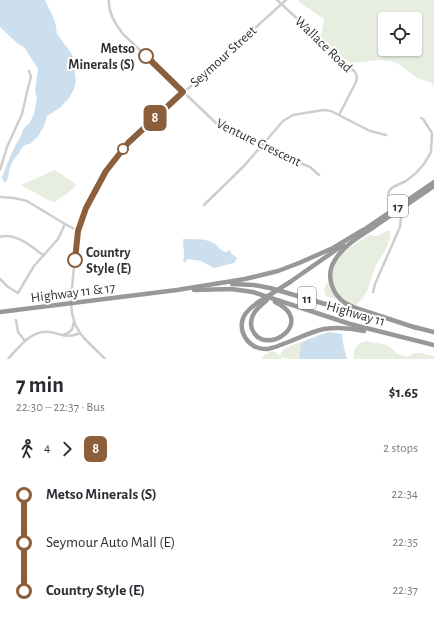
<!DOCTYPE html>
<meta charset="utf-8">
<style>
body{margin:0;font-family:"Alegreya Sans",sans-serif;background:#f7f7f7;color:#2b2b33;height:100vh;display:flex;flex-direction:column;font-size:15px;white-space:nowrap}
*{box-sizing:border-box;margin:0}
p{font-size:13px;color:#7c7c81}
.icon{flex:none;width:22px;height:22px;fill:none;stroke:currentColor;stroke-width:2;stroke-linecap:round;stroke-linejoin:round}
.map{position:relative;height:359px;overflow:hidden}
.side{display:flex;flex-direction:column;background:#fff;flex:1}
.side>*{flex:none}
.badge{padding:0 8px;border-radius:6px;font-size:14px;line-height:26px}
.buttons{position:absolute;left:378px;top:12px;display:grid;gap:8px}
.buttons a{display:grid;place-items:center;width:44px;height:44px;border-radius:4px;background:#fff;box-shadow:0 1px 3px #0004;font-size:20px}
.map>.badge{position:absolute;translate:-50% -50%;box-shadow:0 0 0 2px #fff}
.legs{display:flex;align-items:center;gap:6px;height:44px;padding:0 16px;font-size:13px}
.legs p{margin-inline-start:auto}
.overview{display:flex;align-items:center;justify-content:space-between;height:68px;padding:0 16px}
h1{font-size:22px;font-weight:600;line-height:30px}
ul{padding:0 16px;list-style:none}
li{display:flex;align-items:center;gap:14px;height:48px;font-size:15px}
li i{display:grid;place-items:center;width:6px;height:100%;margin:0 5px;background:currentColor}
li i::after{content:'';width:10px;height:10px;margin:-5px;border:3px solid;border-radius:50%;background:#fff}
li p{margin-inline-start:auto}
li:first-child i{background:linear-gradient(#0000 50%,currentColor 0)}
li:last-child i{background:linear-gradient(currentColor 50%,#0000 0)}
.map>svg:first-child{display:block}
.green{fill:#e7eee0;fill-rule:evenodd}
.water{fill:#ccdfee}
.lines{fill:none;stroke-linecap:round;stroke-linejoin:round}
.minor{stroke:#cecece;stroke-width:2.5}
.highway{stroke:#989898;stroke-width:4.5}
.highway-bridge{stroke:#989898;stroke-width:4.5}
.line-1-casing{stroke:#fff;stroke-width:9}
.line-1{stroke:#8b5e3c;stroke-width:6}
.stop-1-dot{fill:#fff;stroke:#8b5e3c;stroke-width:2}
.labels{text-anchor:middle;stroke-width:4;stroke-linejoin:round;paint-order:stroke}
.shield{fill:#fff;stroke:#6f6f6f;stroke-width:1}
.shield-label{font-size:13px;font-weight:bold;fill:#313131}
.street-label{font-size:14px;fill:#313131;stroke:#fff}
.stop-label{font-size:14px;font-weight:bold;fill:#313131;stroke:#fff;text-anchor:end}
</style>
<div class="map">
<svg width="434" height="359" viewBox="0 0 434 359">
<rect width="100%" height="100%" fill="#fff"/>
<g class="green">
<path d="M299,0h135v86l-3,-3 -15,-6 -20,-15 -15,-2 -30,3 -31,-22 4,-22 -25,-17zM385,19h30v30h-30z"/>
<path d="M55,170l18,12 3,3 -3,4 -18,13 -5,-1 -29,-16z"/>
<path d="M386,231h4c1,16 -9,24 -15,37 -7,16 -4,24 -19,37l-30,-9 -2,-5 1,-4 6,-10 6,-21 32,-21c8,2 10,0 17,-4z"/>
<path d="M321,334l26,25h-57l-9,-2 1,2h-21c3,-4 9,-9 14,-7 1,0 5,4 5,4l3,-7z"/>
<path d="M366,341l21,4 3,2 8,7 9,3 7,-4h6l14,3v3h-80c-1,-10 1,-15 12,-18z"/>
</g>
<g class="water">
<path d="M0,0h45l10,21 2,13 15,20 4,27 -2,8 -5,9 -8,9 -14,9 -3,10 -5,9 -9,9c-6,0 -10,5 -11,10 -4,3 -8,9 -9,14 -2,6 -1,9 -4,14h-2l-2,-5 8,-20 6,-13 3,-4 5,-12 5,-4 5,-10 3,-16 -2,-7 3,-22 -14,-22 -6,-3 -18,-17z"/>
<path d="M183,239c10,0 24,-1 32,5 4,3 5,6 10,8l5,-2 1,3 6,5 -3,5 -20,5 -13,-7 -14,-2 -2,4 -2,-2 1,-5z"/>
<path d="M328,332l14,2 1,9 4,16h-48l2,-16z"/>
</g>
<g class="lines">
<g class="minor">
<path d="M109,0c-1,13 6,24 14,34l96,92 42,20 44,19 5,2 9,8"/>
<path d="M277,0l78,72 2,5 -1,5 -17,33"/>
<path d="M0,170l7,-23 15,-33 5,-22 4,-15 -2,-6"/>
<path d="M0,197l14,1 13,3 38,23 13,7"/>
<path d="M204,205l40,-39 39,-45 10,-6 30,-5 8,1 39,20 16,4"/>
<path d="M395,208l-6,-10 -1,-2 1,-5 4,-4 13,-6 10,-8 8,-9 7,-12 1,-19 -9,-14 -2,-1"/>
<path d="M0,237c15,-5 32,10 43,18"/>
<path d="M0,279l8,8 10,6 16,-27 24,-27 7,-15"/>
<path d="M373,292l2,-8 25,-57 1,-9 -3,-7"/>
<path d="M16,320l2,12 7,9"/>
<path d="M63,335c7,-2 10,-5 11,-13"/>
<path d="M8,359c11,-12 23,-29 41,-27 14,2 17,7 31,1"/>
<path d="M105,359l-21,-21 -4,-5 -5,-9 -3,-11 -1,-10 2,-27 5,-45 8,-23 20,-37 22,-28 158,-143"/>
</g>
<g class="highway">
<path d="M362,231l72,-49"/>
<path d="M290,282l53,-37"/>
<path d="M232,284l22,1 16,3 69,20 33,8"/>
<path d="M194,290l37,-1 22,3 97,32 84,21"/>
<path d="M257,303c-7,5 -14,11 -15,19 -1,7 1,13 5,18 4,5 11,9 19,9 6,0 12,-3 17,-5 14,-5 27,-12 41,-15 14,-2 27,-1 40,2"/>
<path d="M259,307c-6,6 -10,13 -7,22 12,30 66,-7 23,-27"/>
<path d="M0,312l177,-22 68,-11 33,-8 21,-8 34,-15 30,-18"/>
<path d="M414,327l20,5"/>
<path d="M417,328c-16,-5 -31,-10 -46,-15 -9,-3 -18,-5 -26,-10 -13,-9 -20,-28 -10,-43 8,-14 25,-24 39,-33 20,-14 40,-27 60,-41"/>
</g>
<g class="highway-bridge">
<path d="M257,303l33,-21"/>
<path d="M259,307l8,-7"/>
</g>
</g>
<g class="lines">
<defs>
<path id="line-1" d="M75,260l3,-29 8,-23 20,-37 22,-28 55,-51 -37,-36"/>
</defs>
<use href="#line-1" class="line-1-casing"/>
<use href="#line-1" class="line-1"/>
</g>
<g class="stop-1-dot">
<circle cx="146" cy="56" r="7"/>
<circle cx="123" cy="149" r="5"/>
<circle cx="75" cy="260" r="7"/>
</g>
<g class="labels">
<g class="shield">
<rect x="388" y="195" width="20" height="22" rx="3"/>
<rect x="298" y="287" width="18" height="22" rx="3"/>
</g>
<g class="shield-label">
<text x="398" y="211">17</text>
<text x="307" y="303">11</text>
</g>
<g class="street-label">
<text transform="translate(324 44) rotate(44)" y="5">Wallace Road</text>
<text transform="translate(223 56) rotate(-42)" y="5">Seymour Street</text>
<text transform="translate(259 142) rotate(26)" y="5">Venture Crescent</text>
<text transform="translate(73 292) rotate(-7)" y="5">Highway 11 &amp; 17</text>
<text transform="translate(356 313) rotate(16)" y="5">Highway 11</text>
</g>
<g class="stop-label">
<text x="135" y="53">Metso<tspan x="135" dy="16">Minerals (S)</tspan></text>
<text x="86" y="257" text-anchor="start">Country<tspan x="86" dy="16">Style (E)</tspan></text>
</g>
</g>
</svg>
<div class="buttons">
<a><svg class="icon" aria-label="locate" viewBox="0 0 24 24"><circle cx="12" cy="12" r="6"/><path d="M12 2v4M12 18v4M2 12h4M18 12h4"/></svg></a>
</div>
<b class="badge" style="left:155px;top:118px;background:#8b5e3c;color:#fff">8</b>
</div>
<section class="side">
<div class="overview"><div><h1>7 min</h1><p>22:30 – 22:37 · Bus</p></div><b>$1.65</b></div>
<div class="legs"><svg class="icon" aria-label="walk" viewBox="0 0 24 24"><circle cx="13" cy="4" r="2"/><path d="M13 8l-2 6 4 7M11 14l-3 7M7 12l3-4h3l4 4"/></svg>4<svg class="icon" aria-label="forward" viewBox="0 0 24 24"><path d="M9 5l7 7-7 7"/></svg><b class="badge" style="background:#8b5e3c;color:#fff">8</b><p>2 stops</p></div>
<ul>
<li><i style="color:#8b5e3c"></i><b>Metso Minerals (S)</b><p>22:34</p></li>
<li><i style="color:#8b5e3c"></i><span>Seymour Auto Mall (E)</span><p>22:35</p></li>
<li><i style="color:#8b5e3c"></i><b>Country Style (E)</b><p>22:37</p></li>
</ul>
</section>
